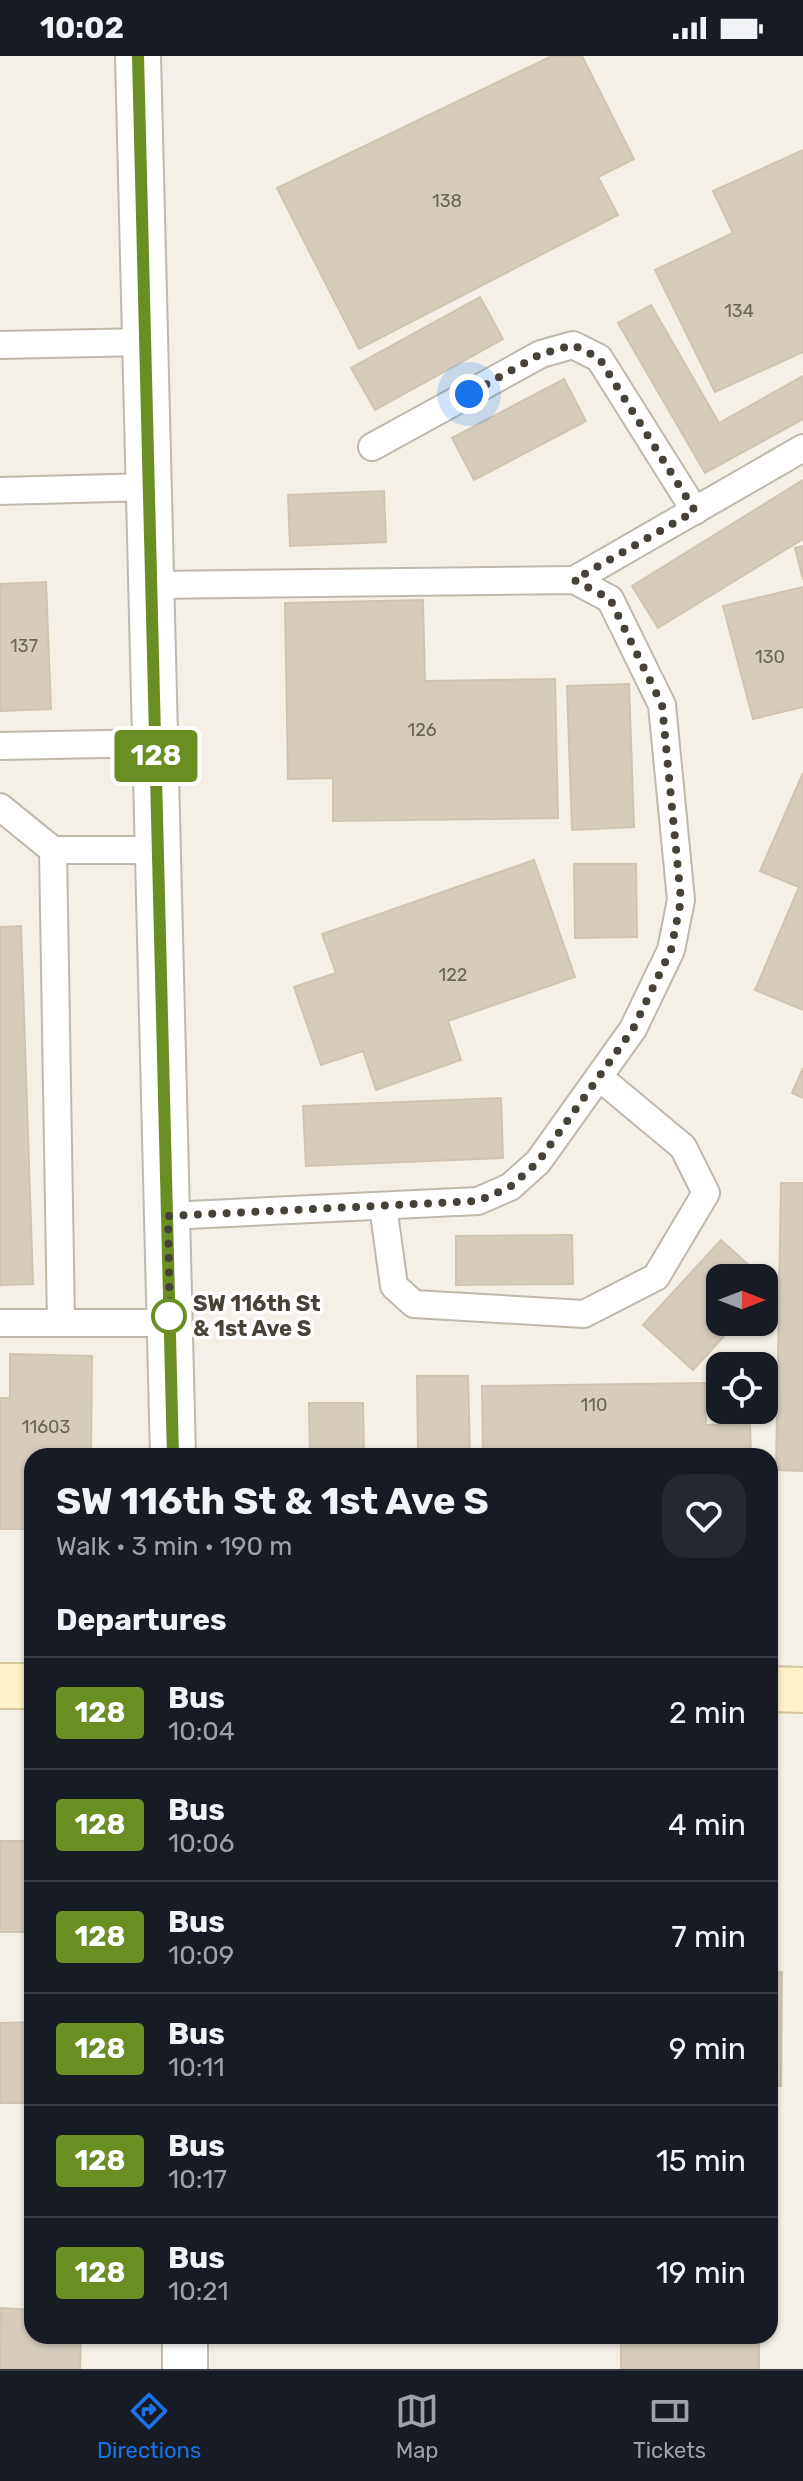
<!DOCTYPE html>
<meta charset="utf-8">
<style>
body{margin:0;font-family:Rubik,sans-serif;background:#242831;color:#f1f3f6;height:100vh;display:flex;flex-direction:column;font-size:30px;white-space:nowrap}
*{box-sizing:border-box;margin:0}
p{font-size:26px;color:#9ea1a6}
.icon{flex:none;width:44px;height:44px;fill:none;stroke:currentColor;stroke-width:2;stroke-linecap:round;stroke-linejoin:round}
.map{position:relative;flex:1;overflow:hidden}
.sheet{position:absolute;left:24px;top:1392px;width:754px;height:896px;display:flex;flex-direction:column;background:#171b24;border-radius:24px;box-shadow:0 2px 6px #0004}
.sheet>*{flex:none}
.badge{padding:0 16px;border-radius:6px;font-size:28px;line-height:52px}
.needle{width:52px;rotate:90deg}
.controls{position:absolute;left:706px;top:1208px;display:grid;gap:16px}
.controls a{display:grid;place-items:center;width:72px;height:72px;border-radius:16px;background:#171b24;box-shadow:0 2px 6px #0004;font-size:40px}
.you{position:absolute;width:40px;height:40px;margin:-20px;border:6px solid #fff;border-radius:50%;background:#1a73e8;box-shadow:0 0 0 12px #1a73e833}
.map>.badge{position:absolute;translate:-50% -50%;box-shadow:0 0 0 4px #fff}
h2{padding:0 32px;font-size:30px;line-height:72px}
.round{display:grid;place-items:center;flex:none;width:84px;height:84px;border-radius:24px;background:#242831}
.headline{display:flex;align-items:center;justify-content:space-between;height:136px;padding:0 32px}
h1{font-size:38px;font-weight:700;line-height:60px}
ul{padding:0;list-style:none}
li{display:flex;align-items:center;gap:24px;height:112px;padding:0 32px;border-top:2px solid #363941}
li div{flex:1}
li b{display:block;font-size:30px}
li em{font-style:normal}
li .badge{min-width:88px;font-weight:700;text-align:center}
.status{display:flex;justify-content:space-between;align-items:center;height:56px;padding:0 40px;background:#171b24;direction:ltr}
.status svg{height:22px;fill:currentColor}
.dock{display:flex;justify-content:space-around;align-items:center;height:112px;border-top:2px solid #363941;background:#171b24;font-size:22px;color:#9ea1a6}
.dock a{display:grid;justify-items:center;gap:4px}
.dock .on{color:#1a73e8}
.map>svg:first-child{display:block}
.building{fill:#d5ccbe;stroke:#d0c4b1;stroke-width:2}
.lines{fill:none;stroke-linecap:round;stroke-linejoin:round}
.service-casing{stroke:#bfb8ab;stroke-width:30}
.tertiary-casing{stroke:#bfb8ab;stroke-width:48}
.secondary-casing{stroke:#d3c499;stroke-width:48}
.service{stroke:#fff;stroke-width:26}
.tertiary{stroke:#fff;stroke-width:44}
.secondary{stroke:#fef1c8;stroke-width:44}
.line-casing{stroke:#fff;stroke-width:18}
.line{stroke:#6b8e23;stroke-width:12}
.walk{stroke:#474137;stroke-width:8;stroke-dasharray:0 14.4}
.stop-dot{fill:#fff;stroke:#6b8e23;stroke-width:4}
.labels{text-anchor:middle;stroke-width:7;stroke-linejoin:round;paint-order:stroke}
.number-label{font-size:18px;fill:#6a6459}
.stop-label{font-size:22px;font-weight:bold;fill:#474137;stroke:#fff;text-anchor:start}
</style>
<div class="status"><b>10:02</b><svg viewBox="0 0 49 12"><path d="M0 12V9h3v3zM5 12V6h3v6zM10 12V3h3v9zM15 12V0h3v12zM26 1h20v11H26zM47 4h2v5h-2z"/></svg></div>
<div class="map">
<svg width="803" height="2313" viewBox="0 0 803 2313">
<rect width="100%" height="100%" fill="#f4f0e8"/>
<g class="building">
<path d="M552,0h30l52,103 -36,18 20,38 -259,134 -82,-161z"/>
<path d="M803,94v202l-88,40 -60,-122 78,-37 -20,-42z"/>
<path d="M480,241l23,42 -128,71 -24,-42z"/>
<path d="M651,249l68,118 84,-47v43l-98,54 -87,-150z"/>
<path d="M564,323l22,42 -112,59 -22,-42z"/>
<path d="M803,424v59l-145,89 -26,-42z"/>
<path d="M384,435l2,51 -96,4 -2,-51z"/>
<path d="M803,490v34l-8,-32z"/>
<path d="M46,526l5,127 -51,2v-127z"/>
<path d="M803,531v120l-50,12 -30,-113z"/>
<path d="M423,544l2,81 130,-2 3,139 -225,3v-43l-45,1 -3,-176z"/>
<path d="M629,628l5,143 -62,3 -5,-144z"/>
<path d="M803,717v237l-48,-20 44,-103 -39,-16z"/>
<path d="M534,804l41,117 -127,44 13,39 -85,30 -13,-39 -42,14 -27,-78 42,-14 -14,-39z"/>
<path d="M574,808h62l1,73 -62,1z"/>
<path d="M21,870l12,358 -33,1v-358z"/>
<path d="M803,1012v30l-11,-5z"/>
<path d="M501,1042l2,60 -197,8 -3,-60z"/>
<path d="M781,1127h22v288l-27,-1z"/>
<path d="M572,1179l1,49 -117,1v-49z"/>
<path d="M721,1184l42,38h-43v44h17l-44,48 -50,-45z"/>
<path d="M10,1298l82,2 -1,100h-59v73h-32v-131h10z"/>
<path d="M417,1320h51l2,77 -52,1z"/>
<path d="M705,1327l1,42 44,-1 1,32h-268l-1,-70z"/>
<path d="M309,1347h54l1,53h-54z"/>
<rect x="0" y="1785" width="32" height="91"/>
<path d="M770,1916h12l-1,114h-11z"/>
<path d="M32,1966v81h-32v-80z"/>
<path d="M1,2252l31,2v26h49l-1,33h-80z"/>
<rect x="621" y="2280" width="138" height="33"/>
</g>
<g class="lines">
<defs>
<g id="service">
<path d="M0,289l145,-3"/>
<path d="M372,391l169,-93 32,-9 26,13 96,153"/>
<path d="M0,435l151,-4"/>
<path d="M574,524l229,-132"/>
<path d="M152,529l422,-5 36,19 52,106 19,195 -10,50 -38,79 -95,133 -28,25 -32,14 -310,15"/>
<path d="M0,690l156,-3"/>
<path d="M0,751l53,43h105"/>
<path d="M53,794l8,473"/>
<path d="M383,1150l11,80 20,18 170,10 72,-37 50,-84 -23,-46 -84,-70"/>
<path d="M0,1267h170"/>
</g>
<g id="tertiary">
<path d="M138,0l35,1400"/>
<path d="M185,2280v33"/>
</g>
<g id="secondary">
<path d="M0,1630h32"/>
<path d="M770,1633l33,1"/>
</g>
</defs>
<use href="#service" class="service-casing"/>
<use href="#tertiary" class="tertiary-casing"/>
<use href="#secondary" class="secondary-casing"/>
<use href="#service" class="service"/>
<use href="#tertiary" class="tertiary"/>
<use href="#secondary" class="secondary"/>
</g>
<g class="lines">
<defs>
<path id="line" d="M138,0l35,1400"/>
</defs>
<use href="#line" class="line-casing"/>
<use href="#line" class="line"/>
<path class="walk" d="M169,1260l1,7 -2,-107 310,-15 32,-14 28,-25 95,-133 38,-79 10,-50 -19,-195 -52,-106 -36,-19 121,-69 -96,-153 -26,-13 -32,9 -72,40"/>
</g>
<circle class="stop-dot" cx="169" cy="1260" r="16"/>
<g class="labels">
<g class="number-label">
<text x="447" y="151">138</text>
<text x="739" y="261">134</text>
<text x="24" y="596">137</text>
<text x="770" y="607">130</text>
<text x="422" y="680">126</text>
<text x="453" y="925">122</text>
<text x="594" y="1355">110</text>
<text x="46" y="1377">11603</text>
</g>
<g class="stop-label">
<text x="193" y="1255">SW 116th St<tspan x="193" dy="25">&amp; 1st Ave S</tspan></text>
</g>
</g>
</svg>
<div class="controls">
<a><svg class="needle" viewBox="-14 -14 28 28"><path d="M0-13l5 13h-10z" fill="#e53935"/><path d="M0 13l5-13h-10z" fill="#9ea1a6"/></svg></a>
<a><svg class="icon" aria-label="locate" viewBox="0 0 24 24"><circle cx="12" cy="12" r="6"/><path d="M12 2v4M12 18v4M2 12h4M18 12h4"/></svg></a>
</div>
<div class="you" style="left:469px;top:338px"></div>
<b class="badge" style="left:156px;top:700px;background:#6b8e23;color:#fff">128</b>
<section class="sheet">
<div class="headline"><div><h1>SW 116th St &amp; 1st Ave S</h1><p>Walk · 3 min · 190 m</p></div><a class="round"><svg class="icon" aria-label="heart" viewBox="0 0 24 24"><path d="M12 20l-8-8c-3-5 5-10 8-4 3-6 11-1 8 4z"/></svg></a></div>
<h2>Departures</h2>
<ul>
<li><span class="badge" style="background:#6b8e23;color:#fff">128</span><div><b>Bus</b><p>10:04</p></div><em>2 min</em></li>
<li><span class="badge" style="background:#6b8e23;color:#fff">128</span><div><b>Bus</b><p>10:06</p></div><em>4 min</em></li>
<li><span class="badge" style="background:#6b8e23;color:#fff">128</span><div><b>Bus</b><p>10:09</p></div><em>7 min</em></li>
<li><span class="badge" style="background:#6b8e23;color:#fff">128</span><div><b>Bus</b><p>10:11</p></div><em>9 min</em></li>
<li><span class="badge" style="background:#6b8e23;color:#fff">128</span><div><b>Bus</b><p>10:17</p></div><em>15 min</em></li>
<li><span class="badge" style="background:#6b8e23;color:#fff">128</span><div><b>Bus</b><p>10:21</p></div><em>19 min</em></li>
</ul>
</section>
</div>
<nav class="dock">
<a class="on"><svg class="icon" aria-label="directions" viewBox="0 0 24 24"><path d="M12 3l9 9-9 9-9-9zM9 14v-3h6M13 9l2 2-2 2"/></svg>Directions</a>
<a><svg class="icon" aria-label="map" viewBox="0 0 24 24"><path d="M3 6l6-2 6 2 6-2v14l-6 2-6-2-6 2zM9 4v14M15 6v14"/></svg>Map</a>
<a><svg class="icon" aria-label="tickets" viewBox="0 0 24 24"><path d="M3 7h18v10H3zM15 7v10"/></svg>Tickets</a>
</nav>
